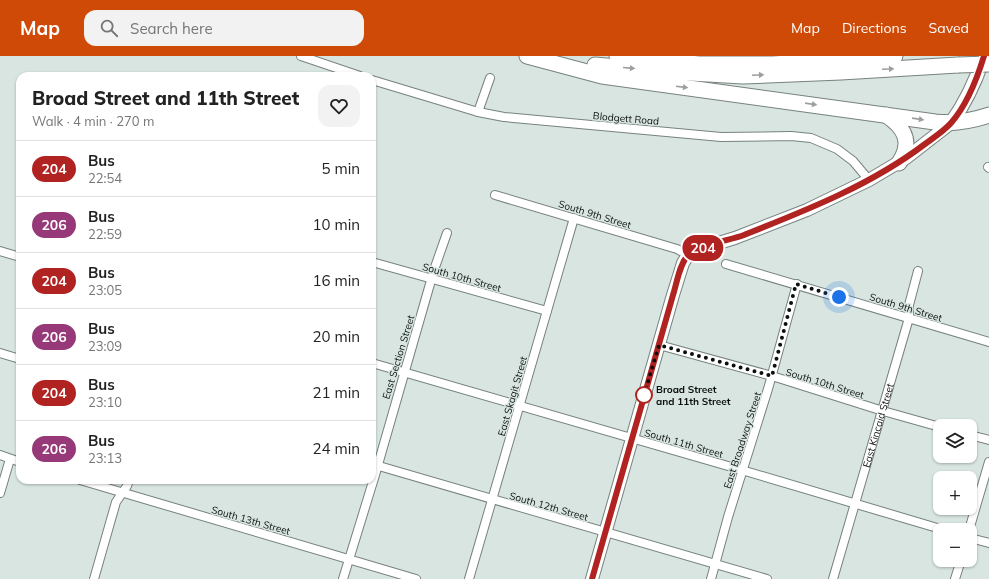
<!DOCTYPE html>
<meta charset="utf-8">
<style>
body{margin:0;font-family:Mulish,sans-serif;background:#f2f2f2;color:#222;height:100vh;display:flex;flex-direction:column;font-size:15px;white-space:nowrap}
*{box-sizing:border-box;margin:0}
p{font-size:13px;color:#767676}
.icon{flex:none;width:22px;height:22px;fill:none;stroke:currentColor;stroke-width:2;stroke-linecap:round;stroke-linejoin:round}
.map{position:relative;flex:1;overflow:hidden}
.panel{position:absolute;left:16px;top:16px;width:360px;height:412px;display:flex;flex-direction:column;background:#fff;border-radius:12px;box-shadow:0 1px 3px #0004}
.panel>*{flex:none}
.badge{padding:0 8px;border-radius:13px;font-size:14px;line-height:26px}
.fabs{position:absolute;left:933px;top:363px;display:grid;gap:8px}
.fabs a{display:grid;place-items:center;width:44px;height:44px;border-radius:8px;background:#fff;box-shadow:0 1px 3px #0004;font-size:20px}
.you{position:absolute;width:20px;height:20px;margin:-10px;border:3px solid #fff;border-radius:50%;background:#1a73e8;box-shadow:0 0 0 6px #1a73e833}
.map>.badge{position:absolute;translate:-50% -50%;box-shadow:0 0 0 2px #fff}
.round{display:grid;place-items:center;flex:none;width:42px;height:42px;border-radius:12px;background:#f2f2f2}
.headline{display:flex;align-items:center;justify-content:space-between;height:68px;padding:0 16px}
h1{font-size:19px;font-weight:800;line-height:30px}
ul{padding:0;list-style:none}
li{display:flex;align-items:center;gap:12px;height:56px;padding:0 16px;border-top:1px solid #e0e0e0}
li div{flex:1}
li b{display:block;font-size:15px}
li em{font-style:normal}
li .badge{min-width:44px;font-weight:700;text-align:center}
header{display:flex;align-items:center;gap:24px;box-sizing:border-box;height:56px;padding:0 20px;background:#cf4907;color:#fff}
header strong{font-size:19px}
nav{display:flex;gap:22px;margin-inline-start:auto;font-size:14px}
.search{width:280px;height:36px;background:#f2f2f2;display:flex;align-items:center;gap:10px;box-sizing:border-box;padding:0 14px;border-radius:12px;color:#767676;font-size:15px}
.map>svg:first-child{display:block}
.lines{fill:none;stroke-linecap:round;stroke-linejoin:round}
.street-casing{stroke:#77827d;stroke-width:10}
.secondary-casing{stroke:#77827d;stroke-width:14}
.primary-casing{stroke:#77827d;stroke-width:15}
.highway-casing{stroke:#77827d;stroke-width:17}
.street{stroke:#fff;stroke-width:8}
.secondary{stroke:#fff;stroke-width:12}
.primary{stroke:#fff;stroke-width:13}
.highway{stroke:#fff;stroke-width:15}
.highway-bridge-casing{stroke:#77827d;stroke-width:17;stroke-linecap:butt}
.highway-bridge{stroke:#fff;stroke-width:15}
.oneway{fill:#9d9f9e}
.line-casing{stroke:#fff;stroke-width:9}
.line{stroke:#b02321;stroke-width:6}
.walk{stroke:#0b0f0d;stroke-width:4;stroke-dasharray:0 7.2}
.stop-dot{fill:#fff;stroke:#b02321;stroke-width:2}
.labels{text-anchor:middle;stroke-width:3;stroke-linejoin:round;paint-order:stroke}
.street-label{font-size:10px;fill:#0b0f0d;stroke:#d8e5e0}
.stop-label{font-size:10px;font-weight:bold;fill:#0b0f0d;stroke:#d8e5e0;text-anchor:start}
</style>
<header>
<strong>Map</strong>
<div class="search"><svg class="icon" aria-label="search" viewBox="0 0 24 24"><circle cx="10" cy="10" r="6"/><path d="M15 15l6 6"/></svg>Search here</div>
<nav><a>Map</a><a>Directions</a><a>Saved</a></nav>
</header>
<div class="map">
<svg width="989" height="523" viewBox="0 0 989 523">
<rect width="100%" height="100%" fill="#d8e5e0"/>
<g class="lines">
<defs>
<g id="street">
<path d="M301,0l59,20"/>
<path d="M372,24l106,32 26,5 217,20 70,-1 20,2 26,11 16,12 16,19"/>
<path d="M478,56l12,-34"/>
<path d="M988,111l1,1"/>
<path d="M495,139l182,54 11,6"/>
<path d="M0,195l20,6"/>
<path d="M372,206l175,49"/>
<path d="M726,208l263,78"/>
<path d="M659,289l113,31 111,35 57,16"/>
<path d="M0,297l20,6"/>
<path d="M372,307l363,105 209,62"/>
<path d="M970,379l19,5"/>
<path d="M0,399l20,7"/>
<path d="M372,408l395,115"/>
<path d="M80,424l336,99"/>
<path d="M0,437l10,-34"/>
<path d="M969,474l20,-68"/>
<path d="M970,482l19,5"/>
<path d="M94,523l22,-77 11,-16 2,-6"/>
<path d="M343,523l32,-104 59,-205 13,-37"/>
<path d="M469,523l105,-361"/>
<path d="M711,523l17,-62 40,-128 29,-105"/>
<path id="s1" d="M833,523l76,-261v-13l9,-34"/>
<path d="M955,523l6,-19"/>
</g>
<path id="secondary" d="M592,523l81,-284 10,-32 5,-8 8,-5 39,-12 72,-28 62,-30 37,-22 45,-35"/>
<path id="primary" d="M951,67c15,-21 25,-42 33,-67"/>
<g id="highway">
<path d="M527,0l75,20 333,46c19,2 36,-1 54,-7"/>
<path d="M617,0l82,8h74l122,-8"/>
<path d="M595,9l78,7 70,4 98,-4 117,-7"/>
<path d="M886,59c19,13 27,27 13,48"/>
</g>
</defs>
<use href="#street" class="street-casing"/>
<use href="#secondary" class="secondary-casing"/>
<use href="#primary" class="primary-casing"/>
<use href="#highway" class="highway-casing"/>
<use href="#street" class="street"/>
<use href="#secondary" class="secondary"/>
<use href="#primary" class="primary"/>
<use href="#highway" class="highway"/>
<defs>
<path id="highway-bridge" d="M958,9l31,-1"/>
</defs>
<use href="#highway-bridge" class="highway-bridge-casing"/>
<use href="#highway-bridge" class="highway-bridge"/>
</g>
<defs><path id="oneway-solid" d="M-6-.8H1V-3.2L6.5 0L1 3.2V.8H-6Z"/></defs>
<g class="oneway">
<use href="#oneway-solid" transform="translate(629 12) rotate(5)"/>
<use href="#oneway-solid" transform="translate(888 13) rotate(-3)"/>
<use href="#oneway-solid" transform="translate(758 19) rotate(-2)"/>
<use href="#oneway-solid" transform="translate(682 31) rotate(7)"/>
<use href="#oneway-solid" transform="translate(811 48) rotate(8)"/>
<use href="#oneway-solid" transform="translate(918 63) rotate(8)"/>
</g>
<g class="lines">
<defs>
<path id="line" d="M592,523l81,-284c4,-12 6,-30 15,-40 8,-9 43,-15 56,-20 63,-25 127,-50 181,-91 8,-6 19,-13 26,-21 16,-18 26,-44 33,-67"/>
</defs>
<use href="#line" class="line-casing"/>
<use href="#line" class="line"/>
<path class="walk" d="M644,339l15,-50 113,31 24,-92 43,13"/>
</g>
<circle class="stop-dot" cx="644" cy="339" r="8"/>
<g class="labels">
<g class="street-label">
<text transform="translate(626 62) rotate(5)" y="4">Blodgett Road</text>
<text transform="translate(595 158) rotate(17)" y="4">South 9th Street</text>
<text transform="translate(462 221) rotate(16)" y="4">South 10th Street</text>
<text transform="translate(906 251) rotate(17)" y="4">South 9th Street</text>
<text transform="translate(398 301) rotate(-73)" y="4">East Section Street</text>
<text transform="translate(825 327) rotate(17)" y="4">South 10th Street</text>
<text transform="translate(512 340) rotate(-74)" y="4">East Skagit Street</text>
<text dy="4" stroke="none"><textPath href="#s1" startOffset="160">East Kincaid Street</textPath></text>
<text transform="translate(742 384) rotate(-72)" y="4">East Broadway Street</text>
<text transform="translate(684 387) rotate(16)" y="4">South 11th Street</text>
<text transform="translate(549 450) rotate(16)" y="4">South 12th Street</text>
<text transform="translate(251 464) rotate(16)" y="4">South 13th Street</text>
</g>
<g class="stop-label">
<text x="656" y="337">Broad Street<tspan x="656" dy="12">and 11th Street</tspan></text>
</g>
</g>
</svg>
<div class="fabs">
<a><svg class="icon" aria-label="layers" viewBox="0 0 24 24"><path d="M12 4l9 5-9 5-9-5zM3 14l9 5 9-5"/></svg></a>
<a>+</a>
<a>−</a>
</div>
<div class="you" style="left:839px;top:241px"></div>
<b class="badge" style="left:703px;top:192px;background:#b02321;color:#fff">204</b>
<section class="panel">
<div class="headline"><div><h1>Broad Street and 11th Street</h1><p>Walk · 4 min · 270 m</p></div><a class="round"><svg class="icon" aria-label="heart" viewBox="0 0 24 24"><path d="M12 20l-8-8c-3-5 5-10 8-4 3-6 11-1 8 4z"/></svg></a></div>
<ul>
<li><span class="badge" style="background:#b02321;color:#fff">204</span><div><b>Bus</b><p>22:54</p></div><em>5 min</em></li>
<li><span class="badge" style="background:#973978;color:#fff">206</span><div><b>Bus</b><p>22:59</p></div><em>10 min</em></li>
<li><span class="badge" style="background:#b02321;color:#fff">204</span><div><b>Bus</b><p>23:05</p></div><em>16 min</em></li>
<li><span class="badge" style="background:#973978;color:#fff">206</span><div><b>Bus</b><p>23:09</p></div><em>20 min</em></li>
<li><span class="badge" style="background:#b02321;color:#fff">204</span><div><b>Bus</b><p>23:10</p></div><em>21 min</em></li>
<li><span class="badge" style="background:#973978;color:#fff">206</span><div><b>Bus</b><p>23:13</p></div><em>24 min</em></li>
</ul>
</section>
</div>
